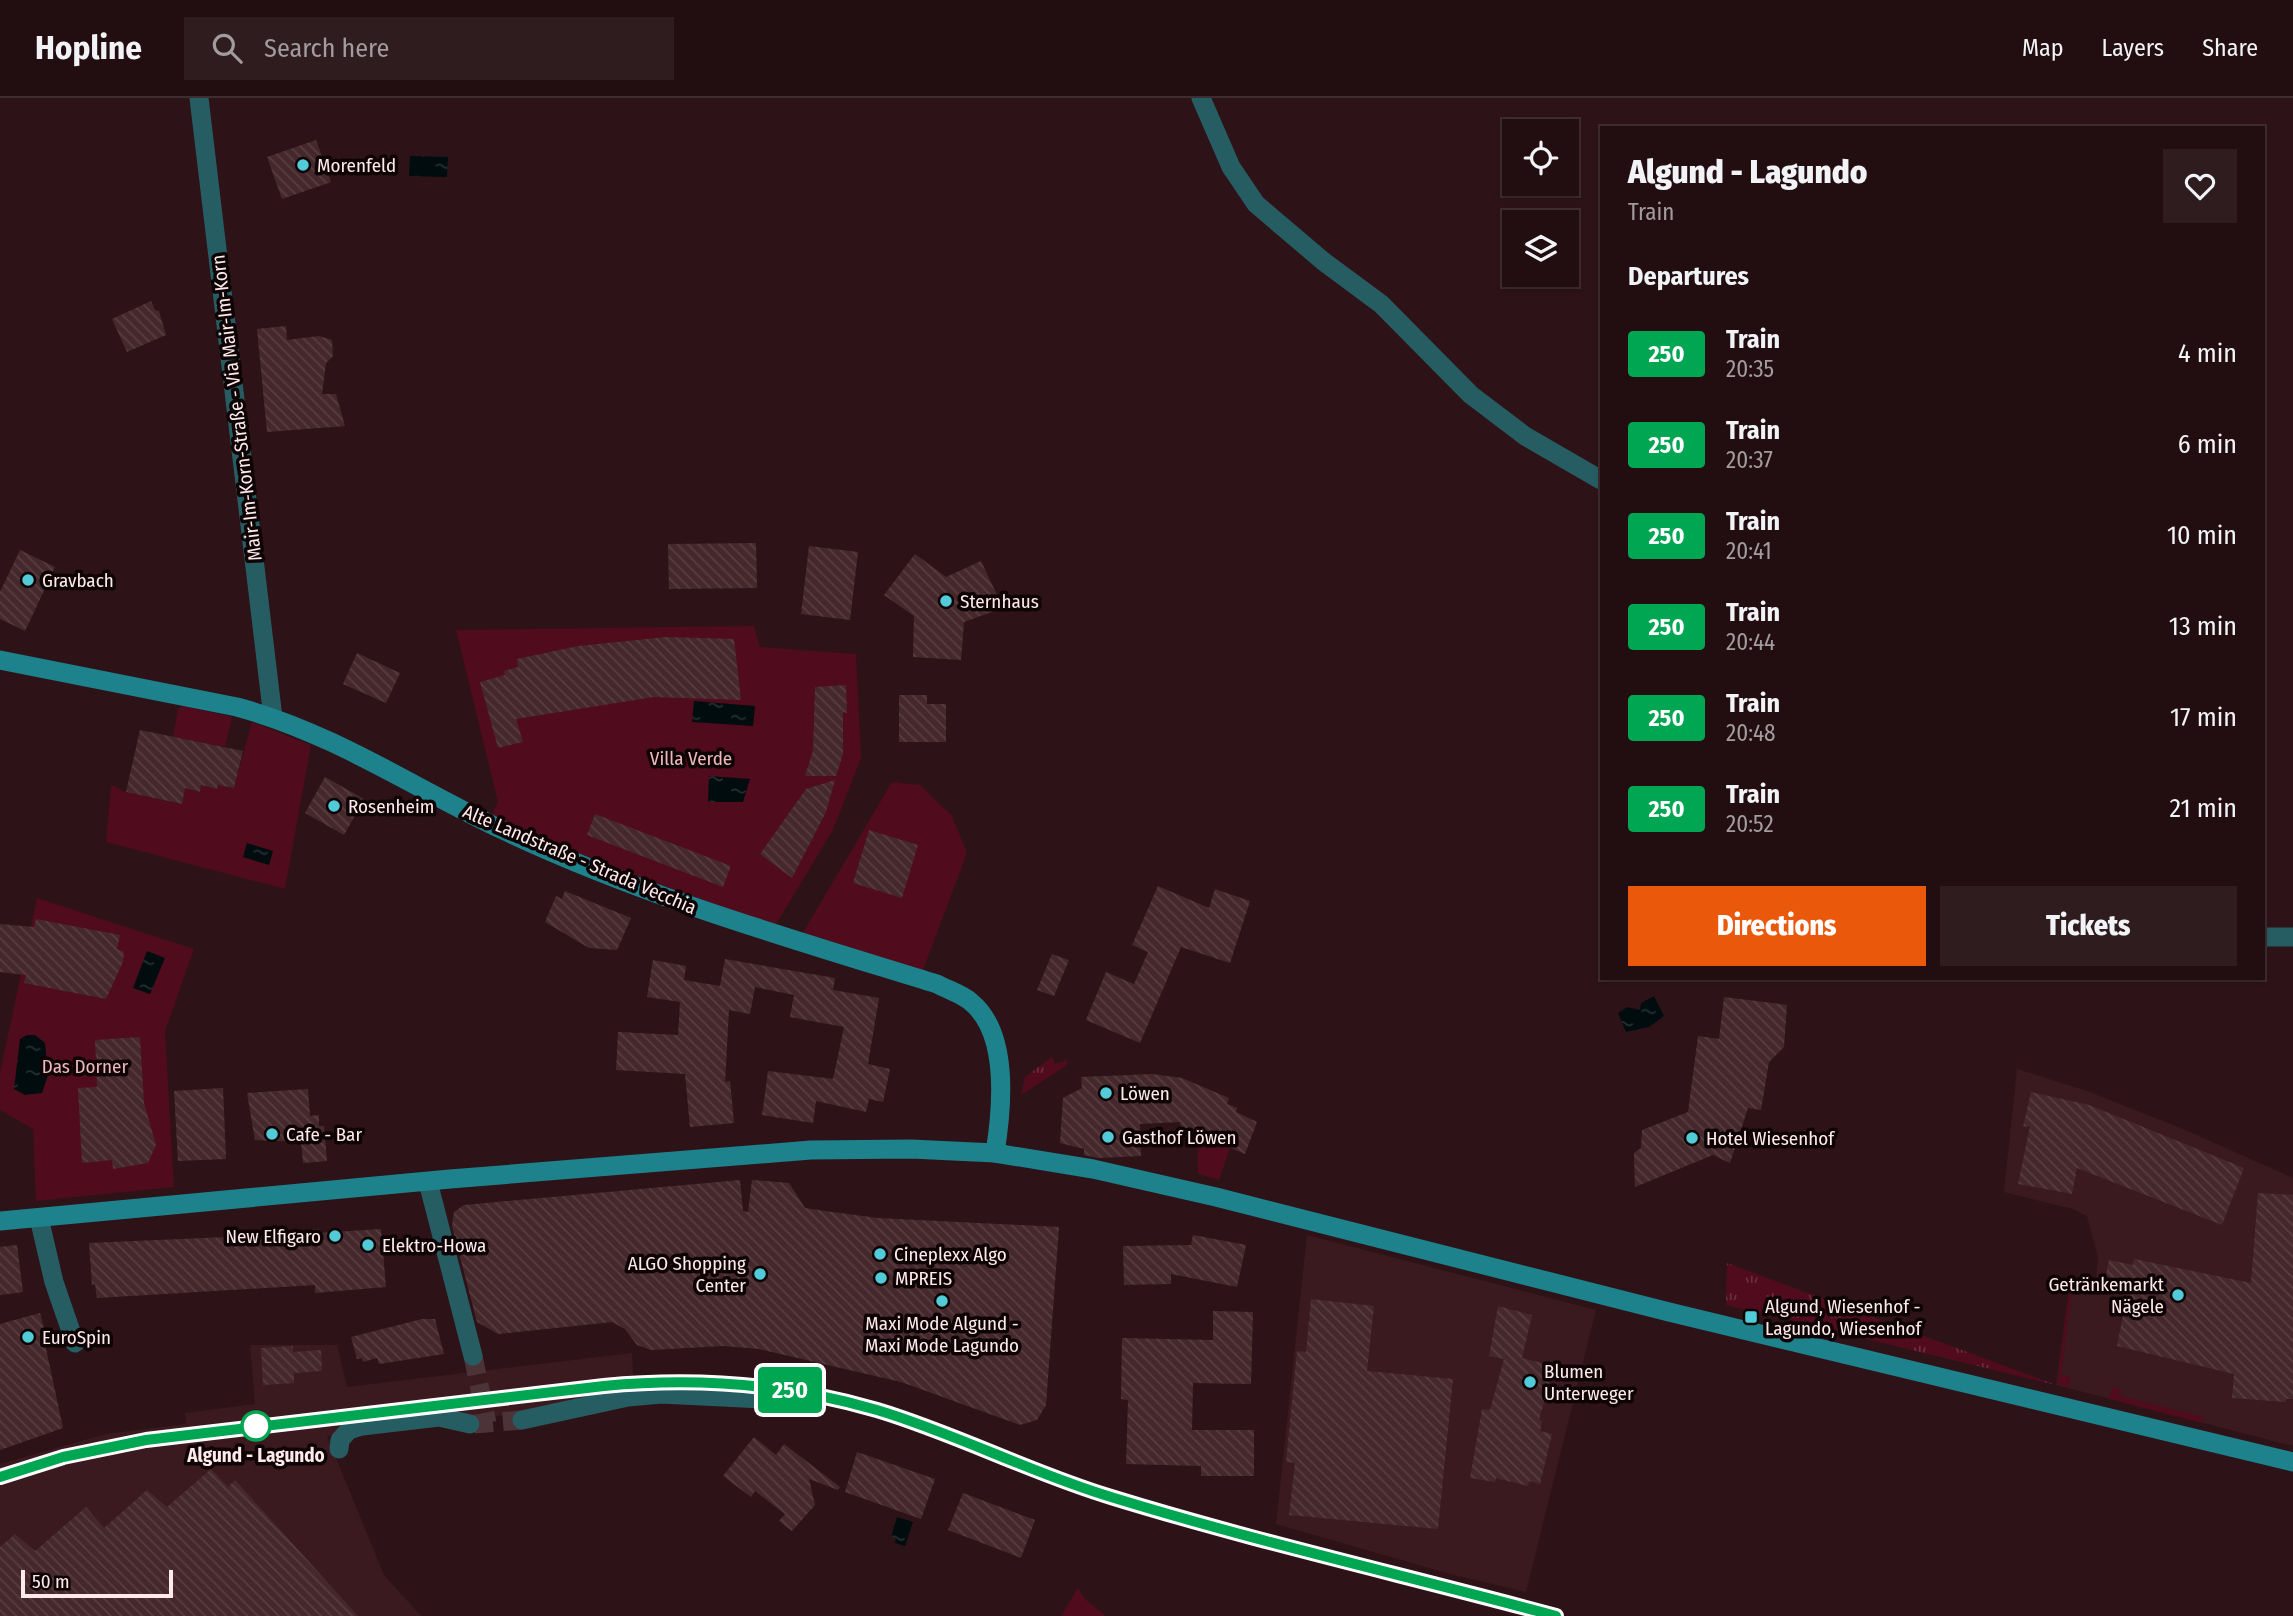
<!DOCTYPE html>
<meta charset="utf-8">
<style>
body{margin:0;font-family:"Fira Sans Condensed",sans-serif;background:#2e1c1f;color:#f1f3f6;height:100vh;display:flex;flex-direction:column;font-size:26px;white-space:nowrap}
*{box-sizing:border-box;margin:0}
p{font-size:23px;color:#a29c9f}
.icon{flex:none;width:38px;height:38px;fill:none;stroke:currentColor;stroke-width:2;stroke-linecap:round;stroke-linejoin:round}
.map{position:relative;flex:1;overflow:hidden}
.drawer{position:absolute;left:1600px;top:28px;width:665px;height:854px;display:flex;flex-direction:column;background:#220e11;border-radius:0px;box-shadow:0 2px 5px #0004,0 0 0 2px #3f2e31}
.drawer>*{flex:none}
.badge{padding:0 14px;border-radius:5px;font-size:24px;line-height:46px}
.controls{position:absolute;left:1502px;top:21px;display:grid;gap:14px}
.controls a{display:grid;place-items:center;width:77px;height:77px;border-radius:0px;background:#220e11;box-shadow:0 2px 5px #0004,0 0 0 2px #3f2e31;font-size:35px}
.scale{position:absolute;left:21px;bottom:18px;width:152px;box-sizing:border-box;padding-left:7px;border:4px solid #feeaeb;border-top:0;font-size:19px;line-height:24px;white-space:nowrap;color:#feeaeb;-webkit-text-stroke:5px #0e0405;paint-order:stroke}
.map>.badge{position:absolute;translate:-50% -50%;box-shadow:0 0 0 4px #fff}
h2{padding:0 28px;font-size:26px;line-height:63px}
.round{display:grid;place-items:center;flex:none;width:74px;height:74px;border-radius:0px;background:#2e1c1f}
.head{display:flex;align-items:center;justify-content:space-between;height:119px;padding:0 28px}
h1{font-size:33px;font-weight:800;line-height:52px}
.primary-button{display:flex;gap:14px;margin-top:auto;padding:14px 28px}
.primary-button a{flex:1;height:80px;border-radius:0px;background:#ea580c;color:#fff;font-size:28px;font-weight:800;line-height:80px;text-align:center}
.primary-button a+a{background:#2e1c1f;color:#f1f3f6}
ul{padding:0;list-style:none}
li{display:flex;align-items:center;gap:21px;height:91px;padding:0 28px}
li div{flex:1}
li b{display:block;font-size:26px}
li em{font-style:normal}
li .badge{min-width:77px;font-weight:700;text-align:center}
header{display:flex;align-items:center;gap:42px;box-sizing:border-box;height:98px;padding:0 35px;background:#220e11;border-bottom:2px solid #3f2e31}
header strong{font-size:33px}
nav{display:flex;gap:38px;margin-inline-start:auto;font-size:24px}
.search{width:490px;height:63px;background:#2e1c1f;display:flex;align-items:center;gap:18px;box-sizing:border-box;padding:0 24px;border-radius:0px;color:#a29c9f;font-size:26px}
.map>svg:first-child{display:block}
.built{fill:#3b1a1f}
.grass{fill:url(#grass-tufts)}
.garden{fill:#500b1d}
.water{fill:url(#water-ripples)}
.building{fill:url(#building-back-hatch)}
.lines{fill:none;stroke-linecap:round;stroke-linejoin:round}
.minor-tunnel{stroke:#4c3337;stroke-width:19;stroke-dasharray:19 10;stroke-linecap:butt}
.minor{stroke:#265d63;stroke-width:19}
.secondary{stroke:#1d828c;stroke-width:19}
.rail{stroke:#bba5a7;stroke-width:5;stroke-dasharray:9 9;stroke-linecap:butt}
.line-casing{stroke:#fff;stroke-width:16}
.line{stroke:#00a651;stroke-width:10}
.poi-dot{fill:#52cbd8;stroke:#0e0405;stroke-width:2.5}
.stop-dot{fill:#fff;stroke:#00a651;stroke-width:3.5}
.labels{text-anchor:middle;stroke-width:7;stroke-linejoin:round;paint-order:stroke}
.poi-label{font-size:19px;fill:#feeaeb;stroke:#0e0405;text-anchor:start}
.street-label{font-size:19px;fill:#feeaeb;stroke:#0e0405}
.park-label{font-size:19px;fill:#eeb8bd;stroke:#0e0405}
.stop-label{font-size:19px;font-weight:bold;fill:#feeaeb;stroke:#0e0405}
</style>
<header>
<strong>Hopline</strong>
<div class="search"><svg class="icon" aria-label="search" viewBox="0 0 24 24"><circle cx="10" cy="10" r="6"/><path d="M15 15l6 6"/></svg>Search here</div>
<nav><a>Map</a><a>Layers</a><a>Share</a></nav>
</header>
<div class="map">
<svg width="2293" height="1518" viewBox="0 0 2293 1518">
<defs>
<pattern id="grass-tufts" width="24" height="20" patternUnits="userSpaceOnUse" patternTransform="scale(1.75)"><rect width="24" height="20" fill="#500b1d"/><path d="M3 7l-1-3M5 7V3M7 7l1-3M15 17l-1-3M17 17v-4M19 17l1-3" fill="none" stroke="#6a2f3e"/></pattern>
<pattern id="water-ripples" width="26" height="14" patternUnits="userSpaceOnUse" patternTransform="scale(1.75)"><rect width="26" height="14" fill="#000c0e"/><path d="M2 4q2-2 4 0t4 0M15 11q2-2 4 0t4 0" fill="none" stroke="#263031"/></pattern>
<pattern id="building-back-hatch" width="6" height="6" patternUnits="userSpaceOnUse" patternTransform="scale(1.75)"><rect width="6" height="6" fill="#45282c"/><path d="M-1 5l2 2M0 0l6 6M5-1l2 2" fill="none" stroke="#583d40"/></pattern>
</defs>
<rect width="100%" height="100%" fill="#2d1317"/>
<g class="built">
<path d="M2017,971l70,22 96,38 110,49v268l-237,-61 14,-101 25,6 3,-33 -11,-41 -14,-7 -69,-17z"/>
<path d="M1307,1137l289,75 -70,282 -76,-18 -174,-50z"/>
<path d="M250,1247h87l10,42 285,-34 2,47 -307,36 57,139 37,41h-421v-152l106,-30 80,-10 -1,-11 70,-9z"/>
</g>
<g class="grass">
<path d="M1052,959l3,7 12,-4v5l-46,30 4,-18z"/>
<path d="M1727,1165l329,122 -330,-80z"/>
</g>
<g class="garden">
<path d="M754,528l6,21 96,7 5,104 -28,72 -58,96 -68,-23 -199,-77 -17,-10 7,-14 -42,-172z"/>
<path d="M184,608l48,11 -7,30 -52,-10 5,-28z"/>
<path d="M252,624l59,23 -26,144 -179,-47 5,-57 15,7 55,12 4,-16 15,4 1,-7 16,4 1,-4 16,3z"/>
<path d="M892,684l28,3 32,31 15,37 -47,125 -122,-37z"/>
<path d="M37,800l157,51 -29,82 9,156 -138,14 -3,-72 -33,-19v-37z"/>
<path d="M1198,1036l32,14 -11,32 -21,-6z"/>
<path d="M2070,1186l3,1 -12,90 9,2 -1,10 -12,-3z"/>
<path d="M2112,1289l9,2 -1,7 83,21 -1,6 -93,-24z"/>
<path d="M1078,1490l7,11 21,17h-45z"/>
</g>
<g class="water">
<path d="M410,58l38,1 -1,20 -38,-1z"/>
<path d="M694,603l61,5 -2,20 -61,-4z"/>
<path d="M709,678l41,3 -7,23h-35z"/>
<path d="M247,745l26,8 -4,14 -26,-8z"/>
<path d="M147,853l18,7 -15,36 -17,-6z"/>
<path d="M1654,898l10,20 -15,11 -23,5 -8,-19 9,-6 13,3 1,-7z"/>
<path d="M27,937h8l10,8 3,32 -6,18 -17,2 -11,-6 6,-50z"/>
<path d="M897,1419l16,5 -8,24 -10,-3 1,-5 -5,-1z"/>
</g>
<g class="building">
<path d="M316,42l15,42 -49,17 -15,-42z"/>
<path d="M151,203l4,9 4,1 7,24 -39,17 -15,-33z"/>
<path d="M286,228l1,14 32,-4 13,4 1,16 -7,7 -4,31h14l9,32 -78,6 -10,-103z"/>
<path d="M756,445l1,45 -88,1 -1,-45z"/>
<path d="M809,448l49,6 -8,68 -49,-6z"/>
<path d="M20,452l35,17 -30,64 -25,-12v-27z"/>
<path d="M915,456l31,23 35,-16 22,47 -39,14 -3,38 -48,-3 1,-41 -30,-21z"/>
<path d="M666,539l68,2 7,61 -87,-3 -138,22 7,23 -25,6 -18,-66 25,-7 -1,-4 14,-4 -1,-8 61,-13z"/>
<path d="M357,555l43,20 -14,30 -43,-19z"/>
<path d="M846,587l1,28 -4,-1v42l-7,22h-31l8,-25 2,-64z"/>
<path d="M899,597h28v9h19v38h-47z"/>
<path d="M140,632l103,21 -9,37 -16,-3 -1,4 -16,-4 -1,7 -15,-4 -3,16 -56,-12z"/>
<path d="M325,679l39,22 -20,36 -39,-22z"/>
<path d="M835,682l-9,32 -34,66 -32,-24 46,-65z"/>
<path d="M595,716l136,52 -8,21 -136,-52z"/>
<path d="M869,732l49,15 -16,53 -49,-15z"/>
<path d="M1158,788l51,22 6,-19 35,12 -20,62 -49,-16 -41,96 -54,-23 20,-48 28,12 14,-32 -16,-7z"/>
<path d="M565,793l66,27 -14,32 -28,-2 -44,-26 11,-26 6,3z"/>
<path d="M36,821l84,16 -3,14 7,3 -1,10 -17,37 -82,-16 2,-8 -26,-3v-48l34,3z"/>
<path d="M1052,856l17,6 -15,36 -17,-6z"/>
<path d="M725,861l110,19 -2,12 46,8 -11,66 22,5 -7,33 -14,-3 -3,13 -50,-11 -3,22 -51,-8 6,-44 65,8 11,-52 -54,-10 4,-22 -39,-8 -5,27 -21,-4 -4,72 5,-1 4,42 -44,4 -5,-53 -69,-4 2,-38 60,3 2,-33 -33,-5 6,-37 33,6 -2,14 36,6z"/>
<path d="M1724,899l63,8 -3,42 -15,15 -8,48 -13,-2 -18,55 -17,-8 -78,32 -1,-34 7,-5 1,-18 46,-18 10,-76 21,3z"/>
<path d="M140,939l4,66 12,42 -8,18 -35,6 -1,-9 -30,3 -4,-75 19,-1 -2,-47z"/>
<path d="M1152,976l30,4 47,20 -2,6 10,4 -1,4 21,10 -12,32 -64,-27 -1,-5 -40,2 1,32 -43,2 -14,-3v-6l-24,-6 3,-45 19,-10 -1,-11z"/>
<path d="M223,990l3,71 -48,2 -4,-70z"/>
<path d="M308,991l2,27 9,-1v11h5l3,35 -24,2 -2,-21 -46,-2 -8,-47z"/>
<path d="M2031,994l58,13 155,63 -22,57 -145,-57 -5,26 -54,-10 12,-58 -7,1z"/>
<path d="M740,1082l3,31 5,1 4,-32 37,3 16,25 20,3 53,7 181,9 -13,178 -9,15 -17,5 -119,-43 -142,-33 -36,-3 -72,4 -14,-5 -12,-16 -13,-7 -114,12 -21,-12 -25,-96 2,-14 10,-7z"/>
<path d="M2258,1095l35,2v204h-7v3l-54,-4 2,-24 -117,-28 10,-51 -24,-5 6,-30 24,5 1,-6 117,24z"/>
<path d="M319,1131v4l62,-4 5,58 -71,6v-8l-218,13 -2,-14 -3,1 -3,-42 138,-6z"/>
<path d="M1193,1137l53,10 -9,42 -66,-13v10l-47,1 -1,-39 68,-1z"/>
<path d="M17,1147l6,47 -23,3v-48z"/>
<path d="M1311,1201l63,7 -7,65 86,8 -15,150 -149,-14 6,-52 -9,-1 11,-111 9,1z"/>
<path d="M1498,1208l34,9 -10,43 32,8 -15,54 3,1 -2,10 12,3 -12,50 -11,-3 -1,5 -32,-8 -1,4 -25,-4 12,-69 8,1 14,-51 -15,-3z"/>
<path d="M1213,1213l40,1 -2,72 -58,-1 -1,47h62v46h-53v-10l-75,-2 2,-64 -7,-1 1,-61 91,2z"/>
<path d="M40,1215l8,30 -3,1 18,84 -63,22v-126z"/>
<path d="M422,1221h13l9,35 -65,10 -2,-6 -14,4 -1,-4 -5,1 -6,-22z"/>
<path d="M293,1248v6l28,-2 1,21 -28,2v10l-31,2 -2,-37z"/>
<path d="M754,1339l22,18 8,-11 56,43 -2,3 -29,-11 6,26 -23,26 -13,-10 6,-7 -30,-23 -4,6 -28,-21z"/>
<path d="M857,1354l78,27 -14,40 -76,-27z"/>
<path d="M211,1371l17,18 7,-7 123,136h-358v-69l15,-13 20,17 51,-44 18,21 43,-38 20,17z"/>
<path d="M963,1395l72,27 -14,38 -73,-28z"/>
</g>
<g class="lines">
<g class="minor-tunnel">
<path d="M473,1258l14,67"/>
<path d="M474,1326l48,-4"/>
</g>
<g class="minor">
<path d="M199,0l74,620"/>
<path d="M1201,0l30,69 25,37 67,57 58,43 90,91 54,41 76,44"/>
<path d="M2263,839h30"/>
<path d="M428,1084l45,174"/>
<path d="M39,1120l15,64 21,61"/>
<path d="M522,1322l106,-23 33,-3 102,5"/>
<path d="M339,1351l1,-9 9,-10 13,-4 77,-9 31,7"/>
</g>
<g class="secondary">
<path d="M0,562l237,47c97,26 180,83 270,125 138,65 285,107 430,152 11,6 25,10 34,18 39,32 31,107 24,151"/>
<path d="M0,1123l450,-42 361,-29 100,-1 84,4 98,16 123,28 453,115 624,150"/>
</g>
<path class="rail" d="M0,1379c125,-43 257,-51 387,-66 137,-16 277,-43 415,-19 101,18 192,67 289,99 152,49 310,84 465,125"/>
</g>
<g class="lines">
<defs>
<path id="line" d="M0,1379l63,-20 83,-17 458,-54c93,-9 184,-2 273,24 80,24 154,63 234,87 146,45 297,79 445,119"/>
</defs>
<use href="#line" class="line-casing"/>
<use href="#line" class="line"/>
</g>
<g class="poi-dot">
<circle cx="303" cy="67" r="7"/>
<circle cx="28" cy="482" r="7"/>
<circle cx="946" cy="503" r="7"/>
<circle cx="334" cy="708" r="7"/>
<circle cx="1106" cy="995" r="7"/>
<circle cx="272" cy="1036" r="7"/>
<circle cx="1108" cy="1039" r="7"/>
<circle cx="1692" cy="1040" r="7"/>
<circle cx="335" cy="1138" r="7"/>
<circle cx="368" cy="1147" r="7"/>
<circle cx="880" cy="1156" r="7"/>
<circle cx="760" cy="1176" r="7"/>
<circle cx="881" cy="1180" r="7"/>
<circle cx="2178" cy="1197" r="7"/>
<circle cx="942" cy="1203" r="7"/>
<rect x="1744" y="1212" width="14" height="14" rx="3.5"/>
<circle cx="28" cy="1239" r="7"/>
<circle cx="1530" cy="1284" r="7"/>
</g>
<circle class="stop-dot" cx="256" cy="1328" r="14"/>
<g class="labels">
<g class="poi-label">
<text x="317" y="74">Morenfeld</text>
<text x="42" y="489">Gravbach</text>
<text x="960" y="510">Sternhaus</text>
<text x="348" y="715">Rosenheim</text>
<text x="1120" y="1002">Löwen</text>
<text x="286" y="1043">Cafe - Bar</text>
<text x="1122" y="1046">Gasthof Löwen</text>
<text x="1706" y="1047">Hotel Wiesenhof</text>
<text x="321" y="1145" text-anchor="end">New Elfigaro</text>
<text x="382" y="1154">Elektro-Howa</text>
<text x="894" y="1163">Cineplexx Algo</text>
<text x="746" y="1172" text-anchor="end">ALGO Shopping<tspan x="746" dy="22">Center</tspan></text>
<text x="895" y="1187">MPREIS</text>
<text x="2164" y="1193" text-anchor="end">Getränkemarkt<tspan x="2164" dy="22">Nägele</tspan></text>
<text x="1765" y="1215">Algund, Wiesenhof -<tspan x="1765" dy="22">Lagundo, Wiesenhof</tspan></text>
<text x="942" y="1232" text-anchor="middle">Maxi Mode Algund -<tspan x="942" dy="22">Maxi Mode Lagundo</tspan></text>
<text x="42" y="1246">EuroSpin</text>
<text x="1544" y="1280">Blumen<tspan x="1544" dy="22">Unterweger</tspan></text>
</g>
<g class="street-label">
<text transform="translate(236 310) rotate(-97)" y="7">Mair-Im-Korn-Straße - Via Mair-Im-Korn</text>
<text transform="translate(580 761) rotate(23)" y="7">Alte Landstraße - Strada Vecchia</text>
</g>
<g class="park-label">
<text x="691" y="667">Villa Verde</text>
<text x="85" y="975">Das Dorner</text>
</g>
<g class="stop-label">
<text x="256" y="1364">Algund - Lagundo</text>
</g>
</g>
</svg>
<div class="controls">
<a><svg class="icon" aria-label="locate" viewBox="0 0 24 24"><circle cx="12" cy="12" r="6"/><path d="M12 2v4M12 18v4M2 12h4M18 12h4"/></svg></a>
<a><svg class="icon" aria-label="layers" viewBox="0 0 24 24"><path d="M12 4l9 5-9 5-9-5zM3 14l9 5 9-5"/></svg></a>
</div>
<div class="scale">50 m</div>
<b class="badge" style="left:790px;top:1292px;background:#00a651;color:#fff">250</b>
<section class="drawer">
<div class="head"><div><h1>Algund - Lagundo</h1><p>Train</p></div><a class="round"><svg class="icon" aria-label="heart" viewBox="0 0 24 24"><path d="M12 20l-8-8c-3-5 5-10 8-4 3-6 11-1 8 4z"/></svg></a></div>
<h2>Departures</h2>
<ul>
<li><span class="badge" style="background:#00a651;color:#fff">250</span><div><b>Train</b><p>20:35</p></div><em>4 min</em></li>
<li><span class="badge" style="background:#00a651;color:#fff">250</span><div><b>Train</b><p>20:37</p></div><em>6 min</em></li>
<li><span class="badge" style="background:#00a651;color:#fff">250</span><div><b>Train</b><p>20:41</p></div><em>10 min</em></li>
<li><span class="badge" style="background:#00a651;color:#fff">250</span><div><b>Train</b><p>20:44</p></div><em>13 min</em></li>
<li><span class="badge" style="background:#00a651;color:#fff">250</span><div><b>Train</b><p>20:48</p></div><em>17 min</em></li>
<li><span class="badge" style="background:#00a651;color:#fff">250</span><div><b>Train</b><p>20:52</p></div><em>21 min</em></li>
</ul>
<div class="primary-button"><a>Directions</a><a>Tickets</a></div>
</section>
</div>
